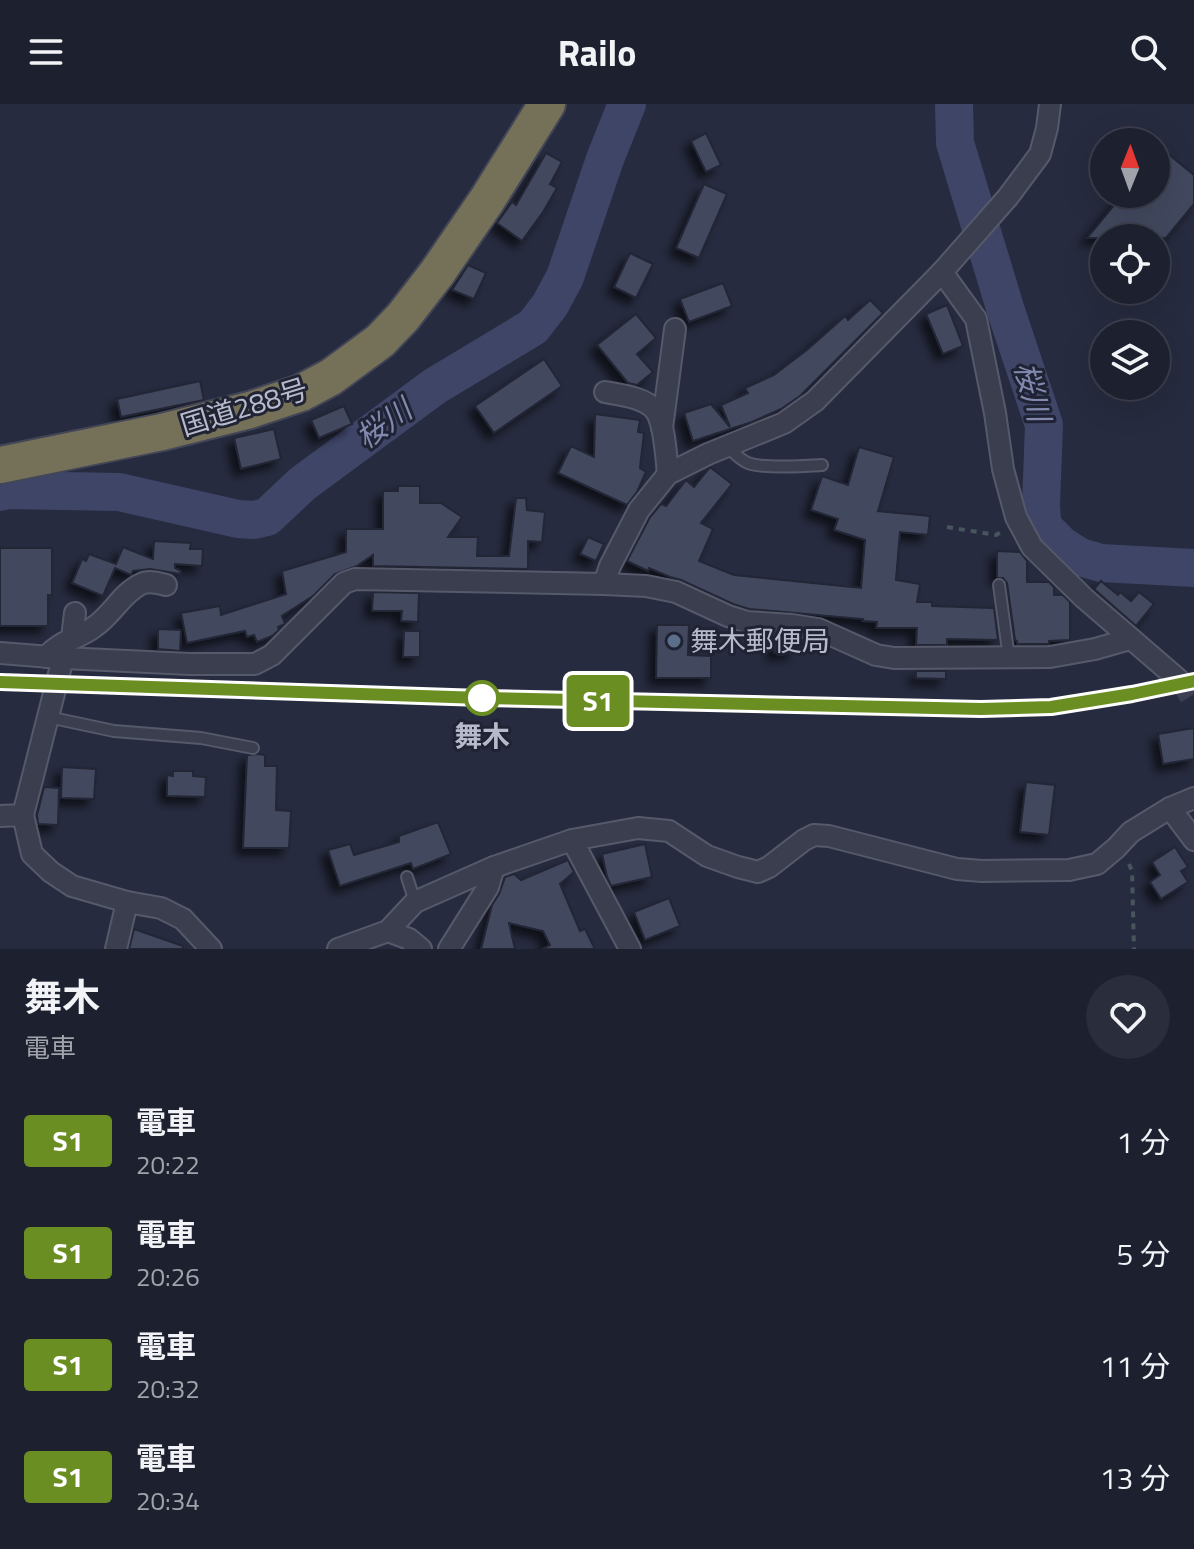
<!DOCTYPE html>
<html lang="ja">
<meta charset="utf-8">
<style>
body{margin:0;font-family:"Titillium Web","Noto Sans JP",sans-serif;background:#2a2d3b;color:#f1f3f6;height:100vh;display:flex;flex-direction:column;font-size:30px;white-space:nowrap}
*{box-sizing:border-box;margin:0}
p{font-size:26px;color:#a0a3aa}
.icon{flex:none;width:44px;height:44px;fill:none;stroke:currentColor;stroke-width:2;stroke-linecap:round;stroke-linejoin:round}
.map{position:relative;height:845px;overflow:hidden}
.sheet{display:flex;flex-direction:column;background:#1d202f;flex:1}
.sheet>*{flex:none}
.badge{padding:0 16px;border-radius:6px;font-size:28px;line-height:52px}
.needle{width:52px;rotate:1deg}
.controls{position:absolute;left:1090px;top:24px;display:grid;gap:16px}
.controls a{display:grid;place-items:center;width:80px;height:80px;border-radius:50%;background:#1d202f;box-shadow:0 8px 32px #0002,0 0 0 2px #3b3e4b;font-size:40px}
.map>.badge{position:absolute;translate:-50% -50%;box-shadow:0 0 0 4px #fff}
.round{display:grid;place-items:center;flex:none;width:84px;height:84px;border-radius:42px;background:#2a2d3b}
.summary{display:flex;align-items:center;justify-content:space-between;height:136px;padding:0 24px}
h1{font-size:38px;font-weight:700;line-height:60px}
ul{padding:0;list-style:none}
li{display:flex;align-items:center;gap:24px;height:112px;padding:0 24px}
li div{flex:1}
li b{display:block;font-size:30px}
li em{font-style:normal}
li .badge{min-width:88px;font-weight:700;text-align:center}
header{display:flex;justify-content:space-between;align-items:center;height:104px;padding:0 24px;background:#1d202f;font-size:36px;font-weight:700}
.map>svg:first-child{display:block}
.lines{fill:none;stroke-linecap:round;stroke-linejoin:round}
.river{stroke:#3e4567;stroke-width:38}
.building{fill:#43485f;stroke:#222536;stroke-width:2;filter:url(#shadow)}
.street-tunnel{stroke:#3d4054;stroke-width:20;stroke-dasharray:20 10;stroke-linecap:butt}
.lane-casing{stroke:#56596a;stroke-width:14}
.street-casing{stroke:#56596a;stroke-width:24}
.highway-casing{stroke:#434657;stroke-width:40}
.path{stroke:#47555d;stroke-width:4;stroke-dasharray:6 6;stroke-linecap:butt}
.lane{stroke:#3b3e4f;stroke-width:10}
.street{stroke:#3b3e4f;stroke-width:20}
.highway{stroke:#757158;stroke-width:36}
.rail{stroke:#5d6176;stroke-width:6;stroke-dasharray:8 8;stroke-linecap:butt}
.line-casing{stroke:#fff;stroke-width:18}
.line{stroke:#6b8e23;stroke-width:12}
.service-dot{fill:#5c6f8a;stroke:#202334;stroke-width:3}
.stop-dot{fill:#fff;stroke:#6b8e23;stroke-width:4}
.labels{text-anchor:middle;stroke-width:6;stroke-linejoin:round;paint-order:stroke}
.street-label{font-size:28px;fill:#b7baca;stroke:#202334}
.poi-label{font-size:28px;fill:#b7baca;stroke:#202334;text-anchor:start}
.stop-label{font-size:28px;font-weight:bold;fill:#b7baca;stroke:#202334}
.water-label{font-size:30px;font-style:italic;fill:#8189af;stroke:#202334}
</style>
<header><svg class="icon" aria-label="menu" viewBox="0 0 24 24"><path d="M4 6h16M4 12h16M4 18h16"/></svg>Railo<svg class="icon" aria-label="search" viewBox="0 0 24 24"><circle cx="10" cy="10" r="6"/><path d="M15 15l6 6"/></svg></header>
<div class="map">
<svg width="1194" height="845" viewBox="0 0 1194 845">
<defs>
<filter id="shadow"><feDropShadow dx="-7" dy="7" stdDeviation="4" flood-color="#0009"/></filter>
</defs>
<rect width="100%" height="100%" fill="#272b3f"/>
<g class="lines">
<g class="river">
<path d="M954,0l1,39 51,168 38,114 -3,80 1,16 3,8 16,16 19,12 21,6 93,5"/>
<path d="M0,388l7,-2 112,2 119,27 16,1 13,-3 35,-33 133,-98 98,-59 17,-22 15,-28 40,-118 22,-55"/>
</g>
</g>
<g class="building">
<path d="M706,29l15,32 -15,7 -15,-31z"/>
<path d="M1156,40l38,31v29l-28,34h-79l36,-44h33z"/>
<path d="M546,49l16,9 -12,22 7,4 -14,24 -21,29 -25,-18 15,-21 4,3z"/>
<path d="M704,80l23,10 -28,64 -23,-10z"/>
<path d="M630,149l23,11 -17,34 -22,-11z"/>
<path d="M468,161l18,8 -12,26 -22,-9z"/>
<path d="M723,179l9,23 -43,16 -9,-23z"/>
<path d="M870,196l13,13 -83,83 -19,13 -29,13 -59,19 -9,-28 27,-9 19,23 -9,-22 27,-12 -3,-5 29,-13 34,-26 37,-33 3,4z"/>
<path d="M947,201l16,41 -20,8 -17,-40z"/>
<path d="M636,210l20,24 -19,16 16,18 -16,13 -9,-2 -31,-38z"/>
<path d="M544,255l18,27 -68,47 -19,-27z"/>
<path d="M200,277l4,19 -83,17 -4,-18z"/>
<path d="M344,302l8,18 -33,14 -8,-18z"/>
<path d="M595,310l45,6 -2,12 6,1 -4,35 6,4 -9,20 -10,13 -69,-32 13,-27 23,11z"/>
<path d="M274,325l7,30 -40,10 -7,-31z"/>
<path d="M859,343l35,10 -16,54 52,5 -2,19 -28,-3 -4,48 24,4 -3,18h15v4l62,2 4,32 -51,-1v6h-31l1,-17h-41l1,-6 -15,-1 1,-2 -114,-10 -16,-5 -52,-24 -11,-3 -21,-9 -1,3 -21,-10 23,-44 11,-13 5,2 20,-26 8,7 16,-20 22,17 -31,39 12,6 -14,32 35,14 127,13 4,-48 -31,-10 4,-11 -27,-9 11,-34 26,9z"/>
<path d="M398,382h22v17h21l21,14 -14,20h30l-1,19h32l7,-58h10l1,12 18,2 -3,30 -14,-1v28l-155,-3v-11l-16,11 -22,8 -22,22 -31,20 3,8 -7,3 1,3 -7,6 -15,6 -3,-7 -7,2 -2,-6 -58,12 -6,-30 39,-7 1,9 65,-21 -4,-23 64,-19v-23h37v-38h15z"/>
<path d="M588,433l16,7 -8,17 -16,-7z"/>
<path d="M154,437l37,2 -1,6h13l-1,17 -27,-2v4l6,3 -1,3 -30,-5 -17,2 -2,4 -16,-7 -12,28 -31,-13 10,-24 4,2 3,-7 27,10 7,-17 30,12z"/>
<path d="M0,444h52v47h-4v31h-48z"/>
<path d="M997,447l23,1 7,9v21h22l5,5v8h9l7,7v38l-21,1v3h-32v-3l-2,-1 -8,-57 -4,-5h-6z"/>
<path d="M1101,477l17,14 2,-3 11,9 8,-9 15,12 -18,22 -42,-37z"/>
<path d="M373,488l46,1 -1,29 -17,-1 1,-10h-30z"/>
<path d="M657,521h32l-1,30 23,1v22h-55z"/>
<path d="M158,525l23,1 -1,21 -22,-2z"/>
<path d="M404,527h16v26h-17z"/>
<path d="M774,533l20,1v14l-20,1z"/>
<path d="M916,567h30v8l-30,-1z"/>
<path d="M1194,624v31l-31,5 -5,-30z"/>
<path d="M258,650l7,1v11h12l-1,44 15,1 -2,37h-46l4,-93z"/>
<path d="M62,663l34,2 -2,30 -33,-1z"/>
<path d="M173,667h20v5l13,1 -1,20 -38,-1v-21l6,1z"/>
<path d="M1026,678l29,3 -6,50 -29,-3z"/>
<path d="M44,683l15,1 -1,37 -20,-1 -1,-9z"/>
<path d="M438,718l13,32 -38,15 -2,-6 -71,23 -12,-36 22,-6 4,11 45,-13v-6z"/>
<path d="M645,740l7,33 -41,9 -4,-9 -5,-23z"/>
<path d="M1175,743l13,20 -7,4 7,11 -27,17 -11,-17 10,-7 -8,-13z"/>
<path d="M568,756l6,12 -14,12 20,47 5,-2 10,20h-53l8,-4 -7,-14 -34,-8 6,26h-34l11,-44 7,-11 6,-17 9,-3 7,6z"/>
<path d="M669,794l11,28 -35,14 -11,-28z"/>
<path d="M134,825l49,17v3h-54z"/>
</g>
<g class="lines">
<path class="street-tunnel" d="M1179,576l15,24"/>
<defs>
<g id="lane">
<path d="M727,342c6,6 13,14 21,17 15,6 57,3 74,2"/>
<path d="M999,481l10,73"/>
<path d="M48,613l66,14 87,7 52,10"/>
<path d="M407,773l8,25"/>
</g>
<g id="street">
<path d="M942,168l34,47 19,94 8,56 13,48 16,30 52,51 95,82"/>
<path d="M605,288c15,3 39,5 50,18 10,13 11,47 13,64"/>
<path d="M662,324l13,-99"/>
<path d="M604,480l6,-18 29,-56 29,-36 40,-20 76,-31 31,-22 127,-129 66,-75 32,-43 7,-26 3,-24"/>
<path d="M72,534l3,-25"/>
<path d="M0,549l63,5 127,6h65l17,-9 72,-72 11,-4 249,5 42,2 30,6 52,24 19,6 45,3 26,4 58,26 18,3 156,-1 45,-8 35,-10"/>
<path d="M46,553c16,-18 31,-17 48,-30 18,-12 28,-34 47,-43 8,-4 17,-1 25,1"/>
<path d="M1170,704l24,32"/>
<path d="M23,711l40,-157"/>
<path d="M0,712l23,-1 9,39 19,18 21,14 55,16 34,6 22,11 28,30"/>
<path d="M572,736l66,-12 31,3 38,25 31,11 20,5 11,-5 35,-27 10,-5 15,1 128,33 25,2 87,-1 28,-6 19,-16 15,-16 39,-24 24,-10"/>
<path d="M388,827l27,-29 79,-35 78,-27 58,109"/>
<path d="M116,845l11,-47"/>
<path d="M338,845l50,-18 21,8 12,10"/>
<path d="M449,845l39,-62 6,-20"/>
</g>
<path id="highway" d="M0,361l162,-33 88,-22 51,-17 30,-16 49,-36 23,-24 34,-44 50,-73 60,-96"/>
</defs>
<use href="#lane" class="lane-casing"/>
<use href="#street" class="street-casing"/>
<use href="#highway" class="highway-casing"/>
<g class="path">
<path d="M947,423l49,8 7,-4"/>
<path d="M1129,760l3,7 2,78"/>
</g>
<use href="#lane" class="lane"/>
<use href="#street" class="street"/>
<use href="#highway" class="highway"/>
<path class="rail" d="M0,578l482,16 499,11 70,-2 143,-26"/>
</g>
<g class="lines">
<defs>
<path id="line" d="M0,578l482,16 499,11 70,-2 81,-13 62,-13"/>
</defs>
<use href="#line" class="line-casing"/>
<use href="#line" class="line"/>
</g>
<circle class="service-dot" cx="674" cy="537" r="8"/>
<circle class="stop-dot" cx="482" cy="594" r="16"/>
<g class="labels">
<g class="street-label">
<text transform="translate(244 303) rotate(-17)" y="10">国道288号</text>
</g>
<g class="poi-label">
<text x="690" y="547">舞木郵便局</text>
</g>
<g class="stop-label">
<text x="482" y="642">舞木</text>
</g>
<g class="water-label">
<text transform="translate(1032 288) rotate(75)" y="10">桜川</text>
<text transform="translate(384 320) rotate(-36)" y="10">桜川</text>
</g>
</g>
</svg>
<div class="controls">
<a><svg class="needle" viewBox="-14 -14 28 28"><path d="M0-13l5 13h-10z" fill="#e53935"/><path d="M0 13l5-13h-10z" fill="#a0a3aa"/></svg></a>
<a><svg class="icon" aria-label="locate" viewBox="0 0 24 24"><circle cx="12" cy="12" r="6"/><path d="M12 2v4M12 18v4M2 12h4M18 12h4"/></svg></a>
<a><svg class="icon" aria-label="layers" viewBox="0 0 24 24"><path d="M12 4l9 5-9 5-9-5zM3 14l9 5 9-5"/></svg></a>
</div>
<b class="badge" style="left:598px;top:597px;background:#6b8e23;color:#fff">S1</b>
</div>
<section class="sheet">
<div class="summary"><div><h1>舞木</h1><p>電車</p></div><a class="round"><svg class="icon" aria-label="heart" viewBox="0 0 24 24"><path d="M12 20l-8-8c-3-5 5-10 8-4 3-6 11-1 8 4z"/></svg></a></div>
<ul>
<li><span class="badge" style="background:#6b8e23;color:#fff">S1</span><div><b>電車</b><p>20:22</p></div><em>1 分</em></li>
<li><span class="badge" style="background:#6b8e23;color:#fff">S1</span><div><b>電車</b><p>20:26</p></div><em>5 分</em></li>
<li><span class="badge" style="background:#6b8e23;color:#fff">S1</span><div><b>電車</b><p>20:32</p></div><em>11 分</em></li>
<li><span class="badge" style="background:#6b8e23;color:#fff">S1</span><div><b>電車</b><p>20:34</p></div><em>13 分</em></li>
</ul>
</section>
